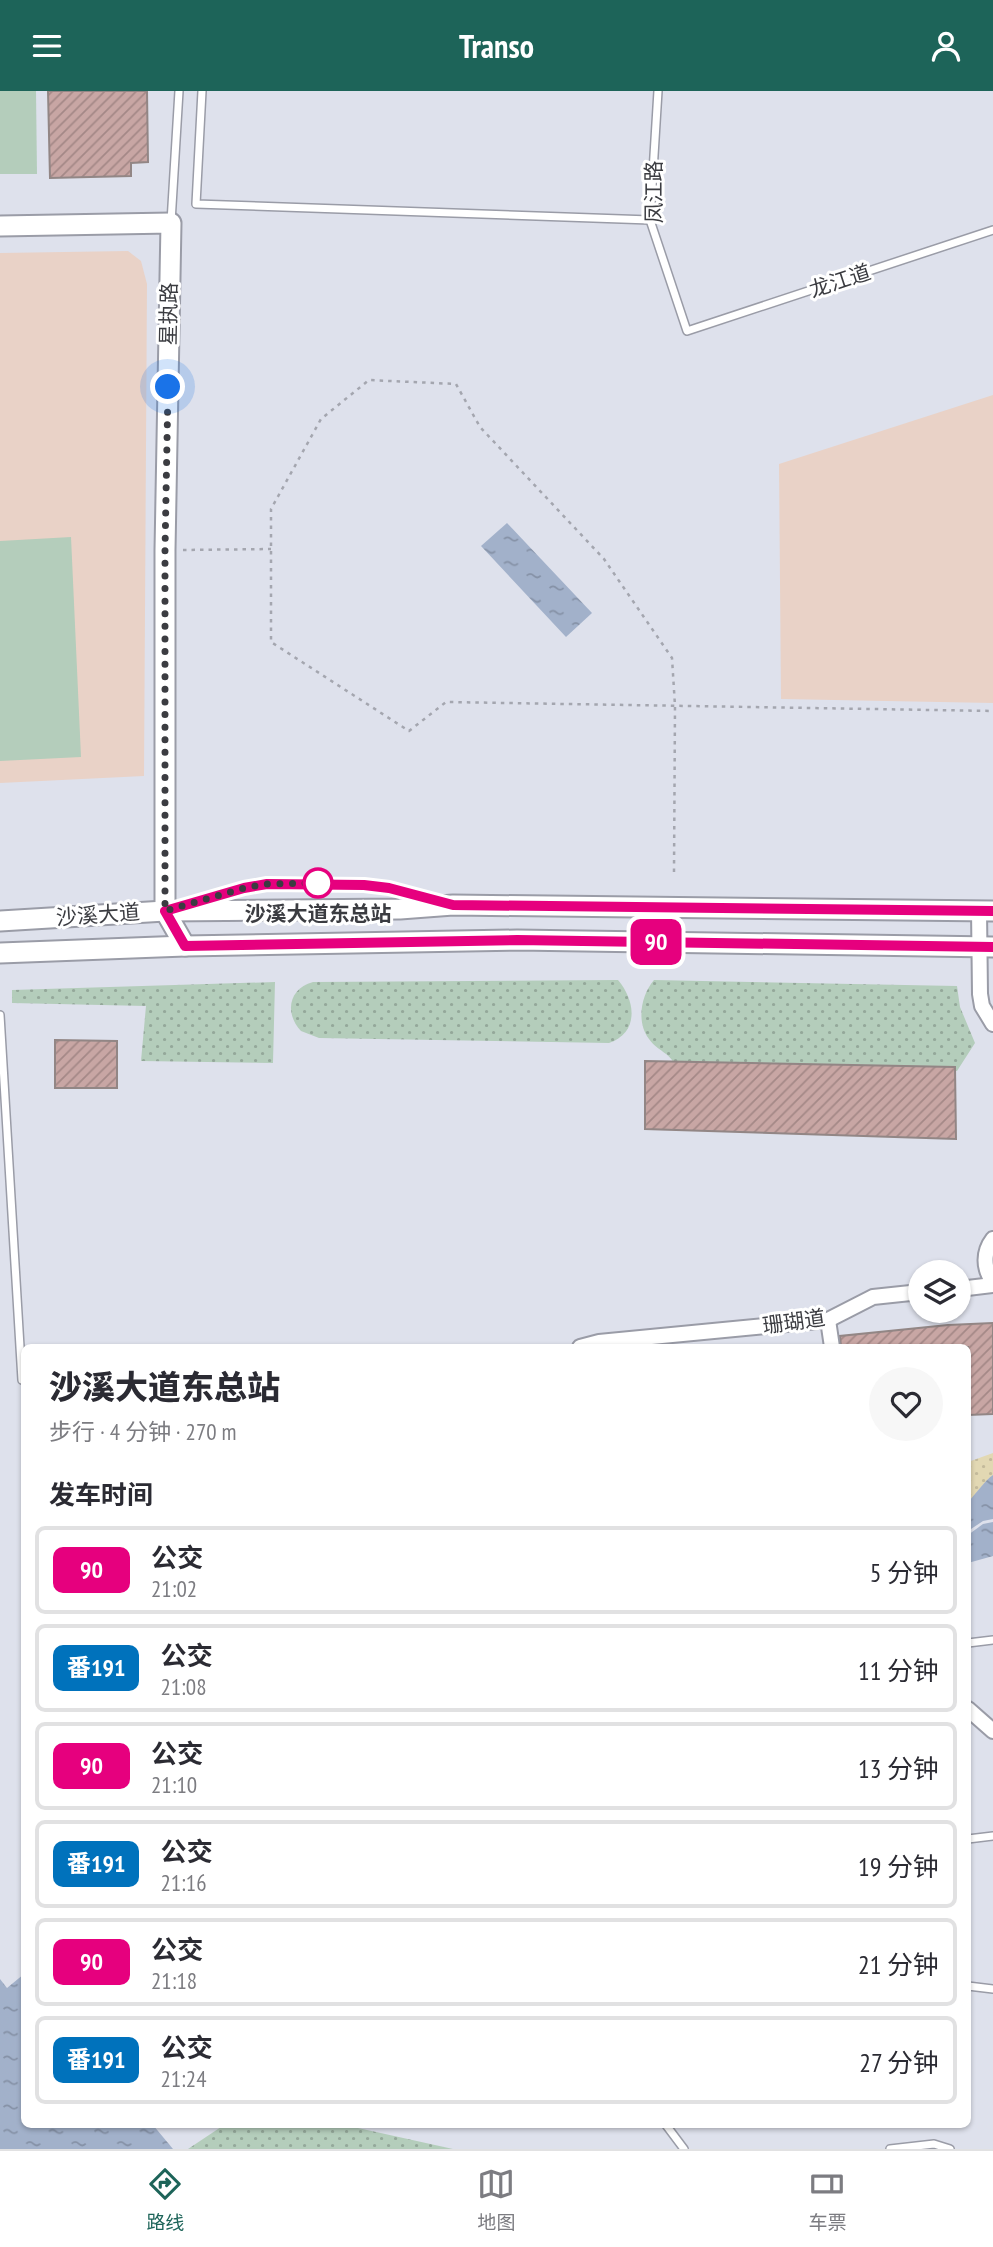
<!DOCTYPE html>
<html lang="zh">
<meta charset="utf-8">
<style>
body{margin:0;font-family:"PT Sans Narrow","Noto Sans SC",sans-serif;background:#f7f7f7;color:#2b2b33;height:100vh;display:flex;flex-direction:column;font-size:26px;white-space:nowrap}
*{box-sizing:border-box;margin:0}
p{font-size:23px;color:#7c7c81}
.icon{flex:none;width:38px;height:38px;fill:none;stroke:currentColor;stroke-width:2;stroke-linecap:round;stroke-linejoin:round}
.map{position:relative;flex:1;overflow:hidden}
.panel{position:absolute;left:21px;top:1253px;width:950px;height:784px;display:flex;flex-direction:column;background:#fff;border-radius:10px;box-shadow:0 2px 5px #0004}
.panel>*{flex:none}
.badge{padding:0 14px;border-radius:10px;font-size:24px;line-height:46px}
.buttons{position:absolute;left:908px;top:1169px;display:grid;gap:14px}
.buttons a{display:grid;place-items:center;width:63px;height:63px;border-radius:50%;background:#fff;box-shadow:0 2px 5px #0004;font-size:35px}
.you{position:absolute;width:35px;height:35px;margin:-18px;border:5px solid #fff;border-radius:50%;background:#1a73e8;box-shadow:0 0 0 10px #1a73e833}
.map>.badge{position:absolute;translate:-50% -50%;box-shadow:0 0 0 4px #fff}
h2{padding:0 28px;font-size:26px;line-height:63px}
.round{display:grid;place-items:center;flex:none;width:74px;height:74px;border-radius:37px;background:#f7f7f7}
.headline{display:flex;align-items:center;justify-content:space-between;height:119px;padding:0 28px}
h1{font-size:33px;font-weight:800;line-height:52px}
ul{padding:0;list-style:none}
li{display:flex;align-items:center;gap:21px;height:88px;margin:0 14px 10px;padding:0 14px;border:4px solid #e1e1e2;border-radius:10px}
li div{flex:1}
li b{display:block;font-size:26px}
li em{font-style:normal}
li .badge{min-width:77px;font-weight:700;text-align:center}
header{display:flex;justify-content:space-between;align-items:center;height:91px;padding:0 28px;background:#1d6459;color:#fff;font-size:32px;font-weight:800}
.menu{display:flex;justify-content:space-around;align-items:center;height:98px;border-top:2px solid #e1e1e2;background:#fff;font-size:19px;color:#7c7c81}
.menu a{display:grid;justify-items:center;gap:4px}
.menu .selected{color:#1d6459}
.map>svg:first-child{display:block}
.education{fill:#e9d2c7}
.green{fill:url(#green-dots)}
.sand{fill:url(#sand-dots)}
.pitch{fill:#b4cdbb}
.water{fill:url(#water-ripples)}
.building{fill:url(#building-hatch);stroke:#928685;stroke-width:2}
.lines{fill:none;stroke-linecap:round;stroke-linejoin:round}
.lane-casing{stroke:#9a9ca7;stroke-width:10}
.street-casing{stroke:#9a9ca7;stroke-width:18}
.secondary-casing{stroke:#9a9ca7;stroke-width:23}
.path{stroke:#a4a6af;stroke-width:2.5;stroke-dasharray:3.5 5;stroke-linecap:butt}
.lane{stroke:#fff;stroke-width:7}
.street{stroke:#fff;stroke-width:14}
.secondary{stroke:#fff;stroke-width:19}
.line-casing{stroke:#fff;stroke-width:16}
.line{stroke:#e6007e;stroke-width:10}
.walk{stroke:#3b3c41;stroke-width:7;stroke-dasharray:0 12.6}
.stop-dot{fill:#fff;stroke:#e6007e;stroke-width:3.5}
.labels{text-anchor:middle;stroke-width:6;stroke-linejoin:round;paint-order:stroke}
.street-label{font-size:21px;fill:#3b3c41;stroke:#fff}
.stop-label{font-size:21px;font-weight:bold;fill:#3b3c41;stroke:#fff}
</style>
<header><svg class="icon" aria-label="menu" viewBox="0 0 24 24"><path d="M4 6h16M4 12h16M4 18h16"/></svg>Transo<svg class="icon" aria-label="person" viewBox="0 0 24 24"><circle cx="12" cy="8" r="4"/><path d="M4 21q1-7 8-7t8 7"/></svg></header>
<div class="map">
<svg width="993" height="2058" viewBox="0 0 993 2058">
<defs>
<pattern id="green-dots" width="8" height="8" patternUnits="userSpaceOnUse" patternTransform="scale(1.75)"><rect width="8" height="8" fill="#b4cdbb"/><path d="M2 2h.1M6 6h.1" fill="none" stroke="#94a89a" stroke-width="1.8" stroke-linecap="round"/></pattern>
<pattern id="sand-dots" width="8" height="8" patternUnits="userSpaceOnUse" patternTransform="scale(1.75)"><rect width="8" height="8" fill="#e2d8b3"/><path d="M2 2h.1M6 6h.1" fill="none" stroke="#c3ba9b" stroke-width="1.8" stroke-linecap="round"/></pattern>
<pattern id="water-ripples" width="26" height="14" patternUnits="userSpaceOnUse" patternTransform="scale(1.75)"><rect width="26" height="14" fill="#a2b1ca"/><path d="M2 4q2-2 4 0t4 0M15 11q2-2 4 0t4 0" fill="none" stroke="#8591a6"/></pattern>
<pattern id="building-hatch" width="6" height="6" patternUnits="userSpaceOnUse" patternTransform="scale(1.75)"><rect width="6" height="6" fill="#c8a6a4"/><path d="M-1 1l2-2M0 6l6-6M5 7l2-2" fill="none" stroke="#a48887"/></pattern>
</defs>
<rect width="100%" height="100%" fill="#dee1ec"/>
<g class="education">
<path d="M128,160l13,10 6,23 -3,492 -144,7v-530z"/>
<path d="M993,304v308l-212,-4 -2,-235z"/>
</g>
<g class="green">
<path d="M618,889c18,21 21,53 -9,63l-290,-5 -18,-7c-17,-18 -12,-43 12,-49z"/>
<path d="M654,889l303,6 3,21 15,36 -18,28 -281,-4c-7,-16 -18,-15 -27,-28 -13,-17 -8,-44 5,-59z"/>
<path d="M275,891l-2,81 -132,-2 5,-55 -134,-3v-13z"/>
<path d="M224,2034h131l3,3 95,21h-265z"/>
</g>
<path class="sand" d="M993,1362v22c-8,5 -16,19 -25,27v-40z"/>
<g class="pitch">
<path d="M0,0h36l1,83h-37z"/>
<path d="M71,446l10,220 -81,4v-220z"/>
</g>
<g class="water">
<path d="M507,432l85,90 -26,24 -85,-91z"/>
<path d="M993,1384v44l-10,2 -15,10v-29c8,-8 17,-22 25,-27z"/>
<path d="M993,1431v34l-25,7v-28l15,-11z"/>
<path d="M24,1883v151h129l20,24h-173v-170l7,9z"/>
</g>
<g class="building">
<path d="M48,0h99l1,71 -17,1v13l-81,2z"/>
<path d="M55,949l62,1v47h-62z"/>
<path d="M645,970l310,6 1,72 -311,-10z"/>
<path d="M993,1232v91l-25,1v-68h-127l-1,-11 108,-11z"/>
</g>
<g class="lines">
<defs>
<g id="lane">
<path d="M202,0l-6,113 454,16"/>
<path d="M658,0l-8,129 37,111 306,-101"/>
<path d="M171,131l8,-131"/>
<path d="M189,813c19,-6 38,-13 57,-17 60,-11 131,-4 189,13"/>
<path d="M0,924l22,365"/>
<path d="M968,1552l25,-3"/>
<path d="M968,1748l25,-3"/>
<path d="M968,1895l25,3"/>
<path d="M666,2034l18,24"/>
<path d="M890,2058l44,-5 16,5"/>
</g>
<g id="street">
<path d="M979,819l1,84 2,12 11,18"/>
<path d="M993,1148c-10,13 -10,29 0,43"/>
<path d="M959,1198l34,-4"/>
<path d="M828,1229l4,27"/>
<path d="M580,1256l19,-5 229,-22 45,-23 47,-5"/>
<path d="M968,1618l25,22"/>
</g>
<g id="secondary">
<path d="M0,135l171,-3 -6,327v361l20,35"/>
<path d="M0,830l165,-10 235,-2 53,-4 540,6"/>
<path d="M0,862l185,-7 332,-6 476,7"/>
</g>
</defs>
<use href="#lane" class="lane-casing"/>
<use href="#street" class="street-casing"/>
<use href="#secondary" class="secondary-casing"/>
<g class="path">
<path d="M183,459l88,-1"/>
<path d="M674,781l1,-166 -3,-48 -68,-99 -124,-132 -24,-43 -87,-4 -48,39 -50,90v133l138,89 37,-29 547,9"/>
</g>
<use href="#lane" class="lane"/>
<use href="#street" class="street"/>
<use href="#secondary" class="secondary"/>
</g>
<g class="lines">
<defs>
<path id="line" d="M993,820l-540,-6 -64,-17 -25,-3 -97,-1 -23,4 -79,23 20,35 332,-6 476,7"/>
</defs>
<use href="#line" class="line-casing"/>
<use href="#line" class="line"/>
<path class="walk" d="M168,296l-3,163v361l79,-23 23,-4 51,-1"/>
</g>
<circle class="stop-dot" cx="318" cy="792" r="14"/>
<g class="labels">
<g class="street-label">
<text transform="translate(654 101) rotate(-90)" y="7">凤江路</text>
<text transform="translate(840 190) rotate(-18)" y="7">龙江道</text>
<text transform="translate(169 223) rotate(-89)" y="7">星执路</text>
<text transform="translate(98 824) rotate(-4)" y="7">沙溪大道</text>
<text transform="translate(794 1231) rotate(-8)" y="7">珊瑚道</text>
</g>
<g class="stop-label">
<text x="318" y="830">沙溪大道东总站</text>
</g>
</g>
</svg>
<div class="buttons">
<a><svg class="icon" aria-label="layers" viewBox="0 0 24 24"><path d="M12 4l9 5-9 5-9-5zM3 14l9 5 9-5"/></svg></a>
</div>
<div class="you" style="left:168px;top:296px"></div>
<b class="badge" style="left:656px;top:851px;background:#e6007e;color:#fff">90</b>
<section class="panel">
<div class="headline"><div><h1>沙溪大道东总站</h1><p>步行 · 4 分钟 · 270 m</p></div><a class="round"><svg class="icon" aria-label="heart" viewBox="0 0 24 24"><path d="M12 20l-8-8c-3-5 5-10 8-4 3-6 11-1 8 4z"/></svg></a></div>
<h2>发车时间</h2>
<ul>
<li><span class="badge" style="background:#e6007e;color:#fff">90</span><div><b>公交</b><p>21:02</p></div><em>5 分钟</em></li>
<li><span class="badge" style="background:#0072bc;color:#fff">番191</span><div><b>公交</b><p>21:08</p></div><em>11 分钟</em></li>
<li><span class="badge" style="background:#e6007e;color:#fff">90</span><div><b>公交</b><p>21:10</p></div><em>13 分钟</em></li>
<li><span class="badge" style="background:#0072bc;color:#fff">番191</span><div><b>公交</b><p>21:16</p></div><em>19 分钟</em></li>
<li><span class="badge" style="background:#e6007e;color:#fff">90</span><div><b>公交</b><p>21:18</p></div><em>21 分钟</em></li>
<li><span class="badge" style="background:#0072bc;color:#fff">番191</span><div><b>公交</b><p>21:24</p></div><em>27 分钟</em></li>
</ul>
</section>
</div>
<nav class="menu">
<a class="selected"><svg class="icon" aria-label="directions" viewBox="0 0 24 24"><path d="M12 3l9 9-9 9-9-9zM9 14v-3h6M13 9l2 2-2 2"/></svg>路线</a>
<a><svg class="icon" aria-label="map" viewBox="0 0 24 24"><path d="M3 6l6-2 6 2 6-2v14l-6 2-6-2-6 2zM9 4v14M15 6v14"/></svg>地图</a>
<a><svg class="icon" aria-label="tickets" viewBox="0 0 24 24"><path d="M3 7h18v10H3zM15 7v10"/></svg>车票</a>
</nav>
